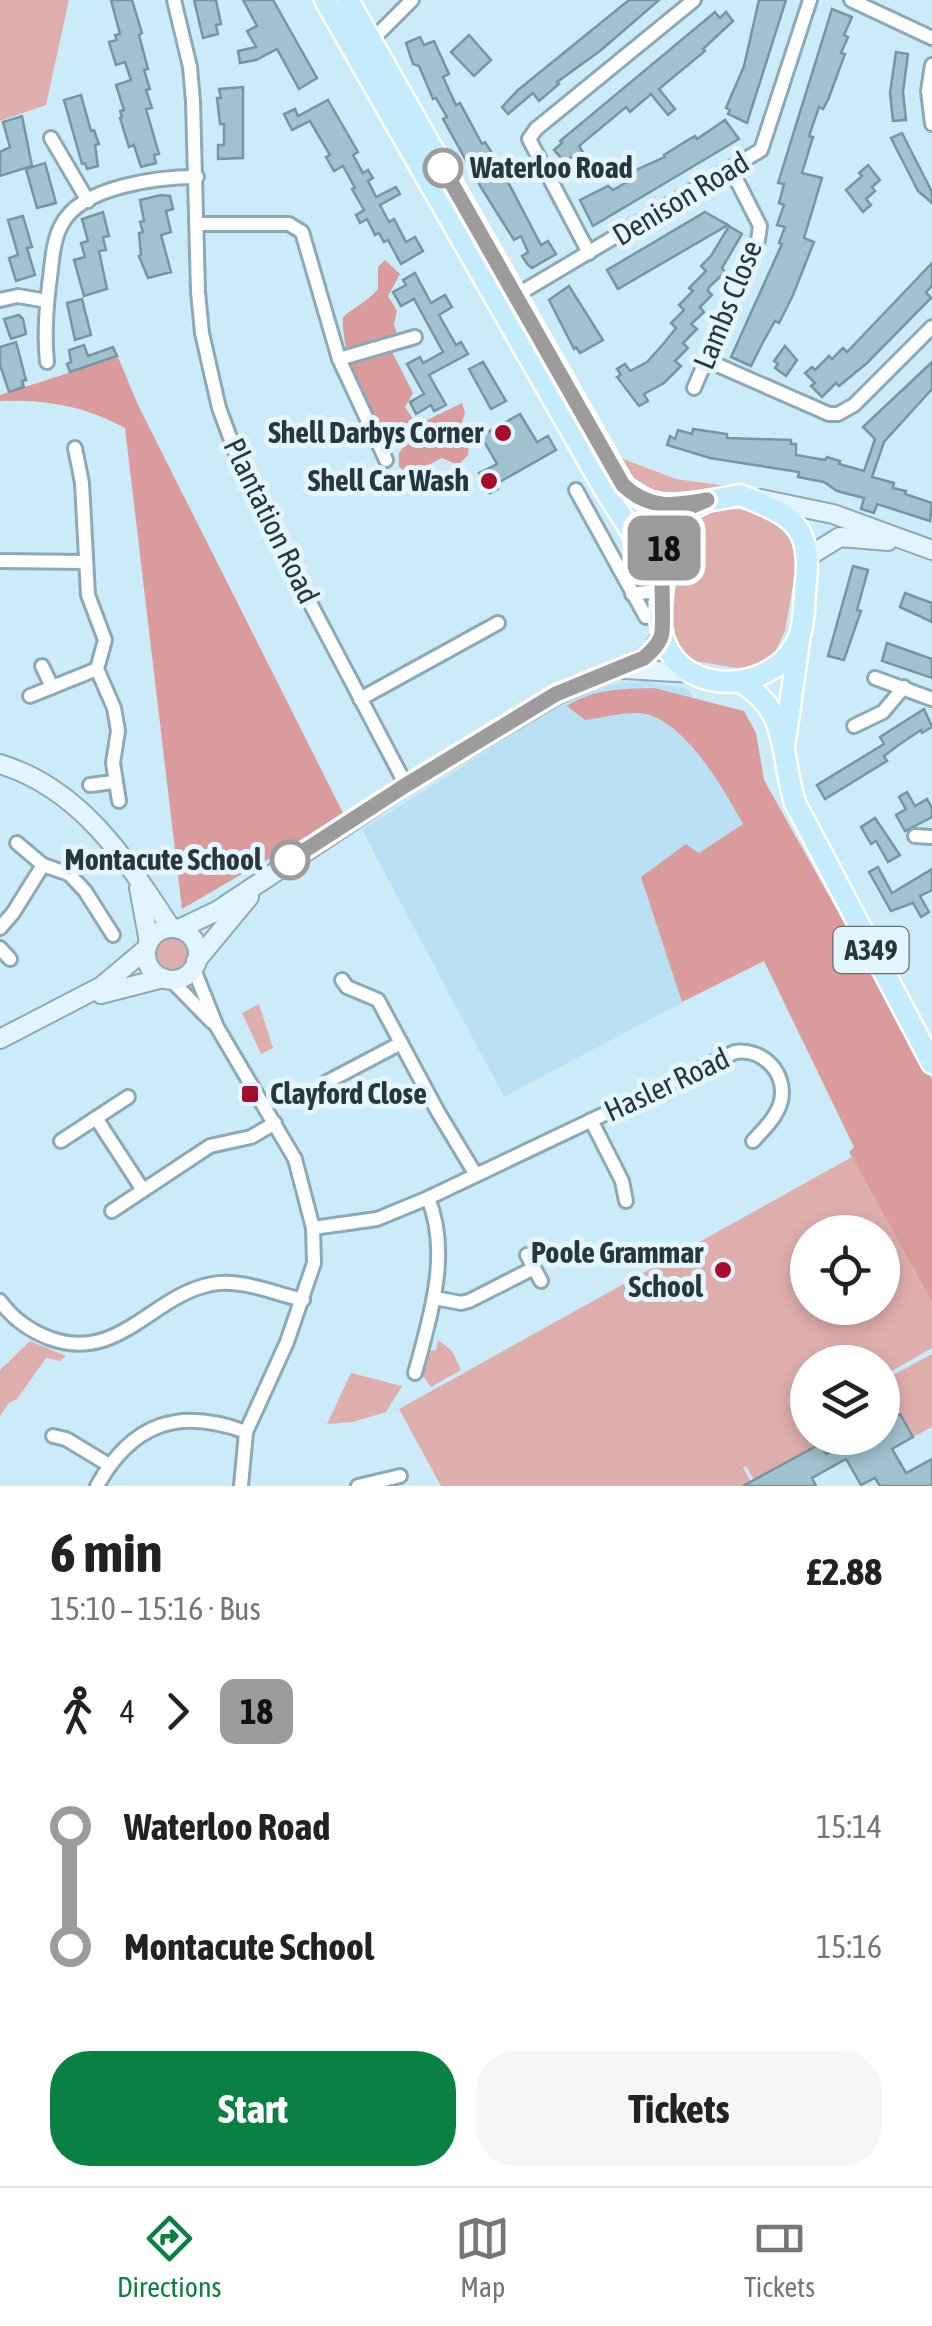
<!DOCTYPE html>
<meta charset="utf-8">
<style>
body{margin:0;font-family:"Asap Condensed",sans-serif;background:#f6f6f6;color:#222;height:100vh;display:flex;flex-direction:column;font-size:38px;white-space:nowrap}
*{box-sizing:border-box;margin:0}
p{font-size:32px;color:#767676}
.icon{flex:none;width:55px;height:55px;fill:none;stroke:currentColor;stroke-width:2;stroke-linecap:round;stroke-linejoin:round}
.map{position:relative;height:1486px;overflow:hidden}
.details{display:flex;flex-direction:column;background:#fff;flex:1}
.details>*{flex:none}
.badge{padding:0 20px;border-radius:15px;font-size:35px;line-height:65px}
.controls{position:absolute;left:790px;top:1215px;display:grid;gap:20px}
.controls a{display:grid;place-items:center;width:110px;height:110px;border-radius:50%;background:#fff;box-shadow:0 5px 15px #0003;font-size:50px}
.map>.badge{position:absolute;translate:-50% -50%;box-shadow:0 0 0 5px #fff}
.legs{display:flex;align-items:center;gap:15px;height:110px;padding:0 50px;font-size:32px}
.legs p{margin-inline-start:auto}
.head{display:flex;align-items:center;justify-content:space-between;height:170px;padding:0 50px}
h1{font-size:55px;font-weight:700;line-height:75px}
.cta{display:flex;gap:20px;margin-top:auto;padding:20px 50px}
.cta a{flex:1;height:115px;border-radius:40px;background:#0b8043;color:#fff;font-size:40px;font-weight:700;line-height:115px;text-align:center}
.cta a+a{background:#f6f6f6;color:#222}
ul{padding:0 50px;list-style:none}
li{display:flex;align-items:center;gap:35px;height:120px;font-size:38px}
li i{display:grid;place-items:center;width:15px;height:100%;margin:0 12px;background:currentColor}
li i::after{content:'';width:25px;height:25px;margin:-12px;border:8px solid;border-radius:50%;background:#fff}
li p{margin-inline-start:auto}
li:first-child i{background:linear-gradient(#0000 50%,currentColor 0)}
li:last-child i{background:linear-gradient(currentColor 50%,#0000 0)}
.dock{display:flex;justify-content:space-around;align-items:center;height:140px;border-top:2px solid #e0e0e0;background:#fff;font-size:28px;color:#767676}
.dock a{display:grid;justify-items:center;gap:5px}
.dock .active{color:#0b8043}
.map>svg:first-child{display:block}
.built{fill:#bae1f3}
.green{fill:#deaead;fill-rule:evenodd}
.forest{fill:#d99b9b}
.building{fill:#a2c1ce;stroke:#7794a1;stroke-width:2.5}
.lines{fill:none;stroke-linecap:round;stroke-linejoin:round}
.street-casing{stroke:#8ca9b6;stroke-width:18}
.secondary-casing{stroke:#8ca9b6;stroke-width:22}
.primary-casing{stroke:#fff;stroke-width:25}
.street{stroke:#fff;stroke-width:12}
.secondary{stroke:#e2f5fe;stroke-width:18}
.primary{stroke:#c4ecfd;stroke-width:20}
.line-1-casing{stroke:#fff;stroke-width:22}
.line-1{stroke:#9d9c9c;stroke-width:15}
.stop-1-dot{fill:#fff;stroke:#9d9c9c;stroke-width:5}
.poi-dot{fill:#a60d2d;stroke:#e3f6fe;stroke-width:4}
.labels{text-anchor:middle;stroke-width:10;stroke-linejoin:round;paint-order:stroke}
.shield{fill:#e3f6fe;stroke:#627076;stroke-width:2.5}
.shield-label{font-size:28px;font-weight:bold;fill:#2a363b}
.stop-label{font-size:30px;font-weight:bold;fill:#2a363b;stroke:#e3f6fe;text-anchor:start}
.street-label{font-size:30px;fill:#2a363b;stroke:#e3f6fe}
.poi-label{font-size:30px;font-weight:bold;fill:#2a363b;stroke:#e3f6fe;text-anchor:end}
</style>
<div class="map">
<svg width="932" height="1486" viewBox="0 0 932 1486">
<rect width="100%" height="100%" fill="#ccebf9"/>
<path class="built" d="M644,681l44,8 134,239 -318,169 -142,-267 191,-121 -2,-4 15,-3 44,-17z"/>
<g class="green">
<path d="M0,0h69l-23,105 -46,16z"/>
<path d="M621,458l55,21 93,13h-112l-23,-14z"/>
<path d="M748,509l40,17 11,25 -14,80 -13,28 -23,11 -55,-9 -16,-13 -8,-14 1,-84 10,-28 23,-12z"/>
<circle cx="172" cy="953" r="16"/>
<path d="M259,1004l14,44 -12,6 -19,-41z"/>
<path d="M852,1157l80,145v46l-49,28 -1,-14h-74v76h23l-77,42 -8,-14 -3,1 10,19h-312l-42,-77zM808,1232h74v76h-74z"/>
<path d="M438,1340l14,11 9,19 -30,17 -11,-15 5,-20 11,-2z"/>
<path d="M30,1341l36,15 -6,5 -14,-3 -29,41 -8,4 -9,13v-46z"/>
<path d="M932,1354v73l-19,10 -14,-27 -12,6 -4,-8 -1,-30 2,2z"/>
<path d="M351,1373l51,13 -16,26 -33,10 -26,2z"/>
</g>
<g class="forest">
<path d="M385,260l15,14 -12,22 9,15 -3,13 3,10 -11,6 27,53 -8,14 12,18 45,-22 3,10 -6,17 10,13 -1,12 -10,10 -16,-7 -31,16 -12,-7v-14l5,-7 -6,-18 -11,2c-4,-3 -10,-6 -13,-10 -16,-18 -33,-79 -31,-103 11,-10 24,-15 35,-28v-22z"/>
<path d="M118,357l20,48 206,410 -162,94 -57,-481c-40,-22 -80,-29 -125,-27v-6z"/>
<path d="M654,688l90,23 12,22 8,47 168,299v223l-83,-150 5,-5 -90,-186 -82,41 -41,-125 45,-33 13,9 44,-29c-19,-34 -60,-108 -104,-111 -17,-1 -37,5 -54,7l-18,-14c28,-18 56,-17 87,-18z"/>
</g>
<g class="building">
<path d="M111,0h21l10,33 -3,2 9,34 -4,1 6,19 -4,1 6,18 -6,1 13,45 -5,1 2,8 -15,4 -7,-22 -5,2 -9,-29 2,-1 -2,-6 4,-1 -8,-25 15,-5 -6,-18 -9,3 -7,-23 8,-2 -2,-5 5,-1z"/>
<path d="M194,0h22l5,24 -5,1 2,9 -15,4z"/>
<path d="M243,0h30l44,78 -18,11 -22,-40 -21,11 -16,3 -2,-12 18,-4 -9,-16 10,-5z"/>
<path d="M629,0h30l-59,51 -43,31 2,2 -20,17 -6,-8 -25,21 -6,-7 16,-17z"/>
<path d="M759,0h27l-39,123 -19,-9 2,-4 -4,-2 18,-42z"/>
<path d="M832,9l20,8 -8,18 4,2 -7,16 4,1 -17,46 -5,9 -4,-2 -10,29 4,1 -11,36 20,5 -18,60 10,4 -21,53 -14,28 -4,-2 -13,23 -11,22 -20,-9 51,-113 -3,-1 6,-16 -8,-2 7,-20 -5,-2 5,-19 -6,-1z"/>
<path d="M715,12l5,6 6,-6 7,9 -30,28 2,2 -46,38 16,20 -7,6 -17,-21 -21,18 -4,-5 -47,39 12,20 -12,5 -7,-14 -7,5 -11,-12 8,-7 -2,-2z"/>
<path d="M469,35l22,25 -17,16 -23,-24z"/>
<path d="M420,37l4,8 10,-4 15,33 -6,3 13,28 4,-2 22,41 3,-2 12,19 44,84 7,-4 8,13 -24,14 -4,-3 -6,-9 6,-4 -7,-16 -7,4 -32,-51 -39,-70 4,-2 -11,-19 -3,1 -14,-33 -6,-2 -7,-21z"/>
<path d="M896,52l12,2 -5,38 3,28 -13,1 -3,-28z"/>
<path d="M243,87v71l-25,1v-14h6v-21h-4l-3,-26h4l-2,-9z"/>
<path d="M81,95l10,36 3,-1 5,14 -4,1 3,21 -11,3 -2,-6 -3,1 -18,-64z"/>
<path d="M328,100l30,52 -5,3 10,18 5,-3 5,8 -5,3 8,16 20,-10 4,7 -20,11 9,17 5,-3 12,23 9,-5 8,14 -22,13 -13,-24 -4,2 -5,-9 -4,2 -8,-16 -7,4 -4,-8 8,-5 -12,-21 3,-1 -12,-22 -9,5 -8,-14 4,-2 -20,-34 -18,9 -8,-16 11,-5 3,7z"/>
<path d="M22,116l10,50 -32,10v-24l10,-5 -7,-25z"/>
<path d="M725,120l14,19 -146,87 -13,-26 28,-14 5,4 19,-11 -3,-6 36,-16 -1,-2 19,-12 12,-7 2,3z"/>
<path d="M902,133l30,59v11l-14,-12 -27,-53z"/>
<path d="M45,163l11,40 -19,5 -11,-39z"/>
<path d="M868,165l12,15 -8,7 3,4 -9,8 5,6 -8,7 -17,-22 16,-14 -3,-3z"/>
<path d="M161,195l9,1 3,13 -7,2 5,21 -10,3 10,37 -23,6 -9,-22 2,-1 -2,-22 4,-1 -3,-10 4,-1 -4,-21z"/>
<path d="M103,212l6,24 -6,1 3,13 -7,1 8,38 -23,7 -10,-36 11,-3 -4,-14 7,-2 -6,-22z"/>
<path d="M705,212l23,13 -110,64 -11,-19z"/>
<path d="M23,216l9,31 -5,1 8,27 -19,6 -7,-23 9,-3 -10,-35z"/>
<path d="M729,226l13,8 -20,34 3,4 -16,15 -1,4 4,4 -12,12 4,5 -13,12 6,5 -14,14 5,5 -13,13 6,5 -17,17 -20,11 4,7 -9,5 -22,-29 4,-2 -4,-6 8,-5 5,7 17,-9 17,-19 12,-15 -5,-5 13,-13 -5,-5 14,-14 -4,-3 17,-17 -5,-5 10,-10z"/>
<path d="M932,263v23l-6,6 5,6 -64,65 -28,23 -3,-3 -14,14 -11,-11 4,-3 -10,-10 7,-6 3,3 14,-14 3,3 11,-11 4,4z"/>
<path d="M415,273l16,30 14,-8 7,12 -13,8 17,30 5,-3 7,12 -39,21 17,30 -12,6 -3,-6 -15,9 -6,-12 14,-8 -17,-30 13,-7 3,6 20,-11 -29,-53 -13,7 -8,-14 13,-7 -3,-5z"/>
<path d="M569,286l34,54 -23,13 -4,-6 -2,2 -25,-49z"/>
<path d="M82,299l9,36 -16,5 -8,-37z"/>
<path d="M19,315l4,4 3,15 -15,5 -7,-20z"/>
<path d="M16,342l10,38 -4,1 2,6 -15,5 -9,-27v-18z"/>
<path d="M84,345l4,11 25,-9 4,9 -47,16 -3,-8 4,-2 -2,-12z"/>
<path d="M785,346l12,14 -11,16 -11,-8 3,-4 -4,-3z"/>
<path d="M483,362l23,39 -15,8 -22,-40z"/>
<path d="M932,362v27l-48,53 -12,35 22,6 -1,5 13,3 -1,3 27,9 -2,18 -53,-17 -3,9 -13,-4 3,-11 -27,-7 -13,-9 -26,-5 1,-5 -89,-14 -43,-13 3,-9 5,3 3,-9 14,4 1,-5 34,5v4l64,2v4h5v11l29,5 2,-3 13,4 -1,3 25,7 11,-32 -12,-12z"/>
<path d="M520,414l17,28 11,-6 8,14 -60,34 2,5 -8,4 -11,-20 18,-9 -16,-28z"/>
<path d="M853,566l15,4 -11,40 4,1 -17,49 -16,-4z"/>
<path d="M905,593l27,10v19l-32,-15z"/>
<path d="M887,643l45,16v19l-50,-17z"/>
<path d="M924,709l8,18 -10,6 -1,-3 -21,14 -16,12 3,5 -62,38 -8,-14 67,-41 -4,-7z"/>
<path d="M907,792l8,14 12,-7 5,9v9l-27,14 -9,-16 10,-6 -7,-12z"/>
<path d="M875,818l25,37 -12,7 -12,-21 -5,3 -10,-17z"/>
<path d="M878,867l14,26 40,-24v21l-12,6 9,16 -8,5 -8,-14 -22,8 -22,-39z"/>
<path d="M900,1414l13,23 -21,12 14,24 26,-14v27h-52l-5,-8 -14,7 -15,-26 -34,19 4,8h-73l77,-42 6,10 30,-16h26v-14z"/>
</g>
<g class="lines">
<defs>
<g id="street">
<path d="M174,0l16,67 3,34 5,191 4,41 17,75 28,75 159,302"/>
<path d="M851,0l81,38"/>
<path d="M368,44l44,-44"/>
<path d="M932,65l-4,26 4,33"/>
<path d="M51,138l37,63"/>
<path d="M197,224h92l13,8 37,127 47,101"/>
<path d="M589,253l-60,-114 7,-10 158,-129"/>
<path d="M515,296l246,-146 49,-150"/>
<path d="M0,300l18,-4 29,5"/>
<path d="M339,359l76,-22"/>
<path d="M706,360l123,54h9l16,-9 78,-78"/>
<path d="M47,362c-3,-26 -1,-51 2,-77 3,-19 3,-44 13,-61 20,-38 97,-47 135,-47"/>
<path d="M694,388l64,-148 2,-14 -29,-57"/>
<path d="M75,448l7,35 6,112 17,45 -8,29 17,39 4,23 -5,32 6,38"/>
<path d="M576,490l70,127"/>
<path d="M0,561l86,1"/>
<path d="M632,594l30,-4"/>
<path d="M42,666l10,21"/>
<path d="M875,678l57,21"/>
<path d="M30,696l67,-27"/>
<path d="M360,699l138,-76"/>
<path d="M854,726l29,-14 21,-25"/>
<path d="M90,785l24,-3"/>
<path d="M915,836l17,1"/>
<path d="M17,843l26,22 26,9 16,17 28,44"/>
<path d="M0,928l13,-15 30,-48"/>
<path d="M0,948l10,11"/>
<path d="M193,967l24,60 78,132 18,69 1,35 -27,79 -41,90 -5,54"/>
<path d="M170,979l42,43"/>
<path d="M342,980l5,7 31,13 60,112 38,63"/>
<path d="M327,1082l74,-39"/>
<path d="M96,1118l47,72"/>
<path d="M591,1120l31,61 4,20"/>
<path d="M61,1141l67,-44"/>
<path d="M112,1211l98,-65 41,-9 24,-14"/>
<path d="M313,1228l64,-9 51,-21 307,-146c28,-4 52,21 46,49 -4,16 -17,28 -28,40"/>
<path d="M527,1255l14,26"/>
<path d="M435,1298l26,5 8,-2 65,-33"/>
<path d="M0,1301c13,18 28,29 49,37 69,26 103,-43 163,-54 28,-6 64,10 91,16"/>
<path d="M415,1373c15,-55 36,-120 13,-175"/>
<path d="M53,1436l13,3 43,26"/>
<path d="M97,1486c35,-63 82,-79 149,-54"/>
<path d="M358,1486l42,-10"/>
</g>
<g id="secondary">
<path d="M761,499l72,15 99,36"/>
<path d="M809,556l31,-19 48,4"/>
<path d="M624,669l69,4"/>
<path d="M0,764c82,25 127,97 171,164"/>
<path d="M139,888l10,54"/>
<circle cx="172" cy="954" r="26"/>
<path d="M179,929l38,-18 189,-126 150,-90 87,-37 10,-8 9,-16"/>
<path d="M196,961l53,-64"/>
<path d="M101,994l62,-16"/>
<path d="M0,1039l102,-53 44,-37"/>
</g>
<g id="primary">
<path d="M325,0l280,490 58,91"/>
<path d="M348,0l275,485c26,25 51,21 84,16"/>
<path d="M740,495c49,20 72,28 66,86 -2,17 -1,38 -6,54 -18,52 -102,65 -131,16 -14,-24 -7,-50 -5,-75 1,-22 0,-40 12,-59l31,-16z"/>
<path d="M742,683c48,28 38,72 53,120l137,260"/>
<path d="M785,741l14,-100"/>
</g>
</defs>
<use href="#street" class="street-casing"/>
<use href="#secondary" class="secondary-casing"/>
<use href="#primary" class="primary-casing"/>
<use href="#street" class="street"/>
<use href="#secondary" class="secondary"/>
<use href="#primary" class="primary"/>
</g>
<g class="lines">
<defs>
<path id="line-1" d="M290,860l116,-75 150,-91 88,-36c7,-6 17,-15 18,-26 3,-29 -8,-96 16,-117 8,-7 19,-11 29,-15 -33,6 -58,10 -84,-15l-180,-317"/>
</defs>
<use href="#line-1" class="line-1-casing"/>
<use href="#line-1" class="line-1"/>
</g>
<g class="stop-1-dot">
<circle cx="443" cy="168" r="18"/>
<circle cx="290" cy="860" r="18"/>
</g>
<g class="poi-dot">
<circle cx="503" cy="433" r="10"/>
<circle cx="489" cy="481" r="10"/>
<rect x="240" y="1084" width="20" height="20" rx="5"/>
<circle cx="723" cy="1270" r="10"/>
</g>
<g class="labels">
<rect class="shield" x="833.5" y="927" width="75" height="46" rx="8"/>
<g class="shield-label">
<text x="871" y="960">A349</text>
</g>
<g class="stop-label">
<text x="470" y="178">Waterloo Road</text>
<text x="262" y="870" text-anchor="end">Montacute School</text>
</g>
<g class="street-label">
<text transform="translate(681 199) rotate(-31)" y="10">Denison Road</text>
<text transform="translate(728 305) rotate(-68)" y="10">Lambs Close</text>
<text transform="translate(271 521) rotate(64)" y="10">Plantation Road</text>
<text transform="translate(667 1085) rotate(-25)" y="10">Hasler Road</text>
</g>
<g class="poi-label">
<text x="483" y="443">Shell Darbys Corner</text>
<text x="469" y="491">Shell Car Wash</text>
<text x="270" y="1104" text-anchor="start">Clayford Close</text>
<text x="703" y="1263">Poole Grammar<tspan x="703" dy="34">School</tspan></text>
</g>
</g>
</svg>
<div class="controls">
<a><svg class="icon" aria-label="locate" viewBox="0 0 24 24"><circle cx="12" cy="12" r="6"/><path d="M12 2v4M12 18v4M2 12h4M18 12h4"/></svg></a>
<a><svg class="icon" aria-label="layers" viewBox="0 0 24 24"><path d="M12 4l9 5-9 5-9-5zM3 14l9 5 9-5"/></svg></a>
</div>
<b class="badge" style="left:664px;top:548px;background:#9d9c9c;color:#111">18</b>
</div>
<section class="details">
<div class="head"><div><h1>6 min</h1><p>15:10 – 15:16 · Bus</p></div><b>£2.88</b></div>
<div class="legs"><svg class="icon" aria-label="walk" viewBox="0 0 24 24"><circle cx="13" cy="4" r="2"/><path d="M13 8l-2 6 4 7M11 14l-3 7M7 12l3-4h3l4 4"/></svg>4<svg class="icon" aria-label="forward" viewBox="0 0 24 24"><path d="M9 5l7 7-7 7"/></svg><b class="badge" style="background:#9d9c9c;color:#111">18</b></div>
<ul>
<li><i style="color:#9d9c9c"></i><b>Waterloo Road</b><p>15:14</p></li>
<li><i style="color:#9d9c9c"></i><b>Montacute School</b><p>15:16</p></li>
</ul>
<div class="cta"><a>Start</a><a>Tickets</a></div>
</section>
<nav class="dock">
<a class="active"><svg class="icon" aria-label="directions" viewBox="0 0 24 24"><path d="M12 3l9 9-9 9-9-9zM9 14v-3h6M13 9l2 2-2 2"/></svg>Directions</a>
<a><svg class="icon" aria-label="map" viewBox="0 0 24 24"><path d="M3 6l6-2 6 2 6-2v14l-6 2-6-2-6 2zM9 4v14M15 6v14"/></svg>Map</a>
<a><svg class="icon" aria-label="tickets" viewBox="0 0 24 24"><path d="M3 7h18v10H3zM15 7v10"/></svg>Tickets</a>
</nav>
